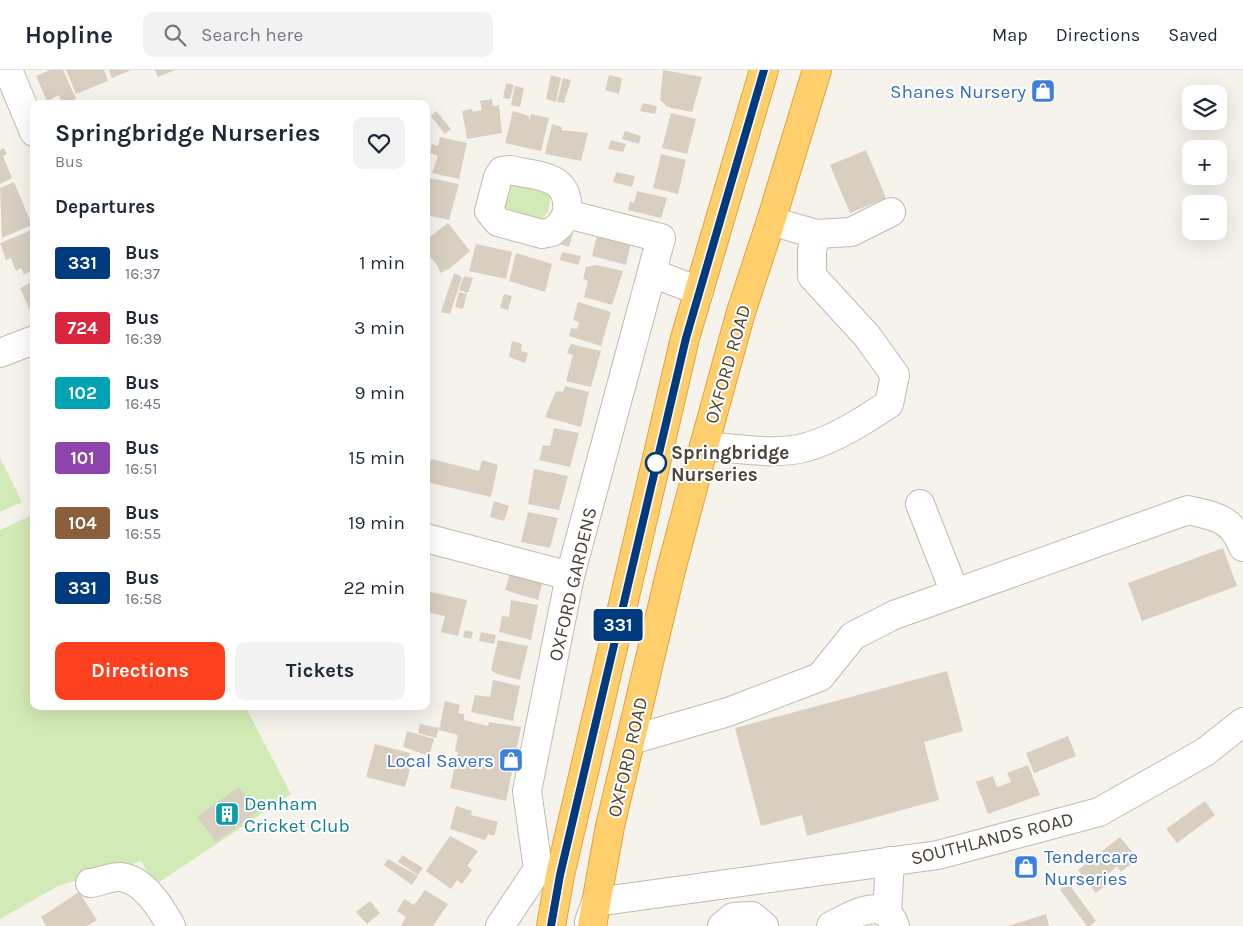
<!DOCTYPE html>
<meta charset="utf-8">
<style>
body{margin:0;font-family:Karla,sans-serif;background:#f2f2f3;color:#1f2937;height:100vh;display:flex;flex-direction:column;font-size:19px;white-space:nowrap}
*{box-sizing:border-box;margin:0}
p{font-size:16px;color:#747a83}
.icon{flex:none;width:28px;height:28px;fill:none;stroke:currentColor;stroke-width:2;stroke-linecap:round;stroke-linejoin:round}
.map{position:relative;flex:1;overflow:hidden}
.details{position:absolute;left:30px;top:30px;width:400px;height:610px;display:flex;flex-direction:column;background:#fff;border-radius:10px;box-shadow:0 5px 20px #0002}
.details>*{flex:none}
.badge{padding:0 10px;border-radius:4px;font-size:18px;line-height:32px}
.controls{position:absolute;left:1182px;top:15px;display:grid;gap:10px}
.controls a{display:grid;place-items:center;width:45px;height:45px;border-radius:10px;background:#fff;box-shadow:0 5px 20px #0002;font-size:25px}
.map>.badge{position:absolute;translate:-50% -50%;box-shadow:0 0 0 2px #fff}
h2{padding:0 25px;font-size:19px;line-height:45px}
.round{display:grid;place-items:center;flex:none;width:52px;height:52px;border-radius:10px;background:#f2f2f3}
.summary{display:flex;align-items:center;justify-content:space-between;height:85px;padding:0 25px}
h1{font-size:24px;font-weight:700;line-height:38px}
.cta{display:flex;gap:10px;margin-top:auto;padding:10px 25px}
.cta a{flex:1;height:58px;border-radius:10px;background:#fc3f1d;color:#fff;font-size:20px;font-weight:700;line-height:58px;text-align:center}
.cta a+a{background:#f2f2f3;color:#1f2937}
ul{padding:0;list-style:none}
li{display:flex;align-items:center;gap:15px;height:65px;padding:0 25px}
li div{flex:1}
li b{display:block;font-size:19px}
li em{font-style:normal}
li .badge{min-width:55px;font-weight:700;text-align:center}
header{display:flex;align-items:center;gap:30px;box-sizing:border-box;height:70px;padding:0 25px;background:#fff;border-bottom:1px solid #e0e1e3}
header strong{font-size:24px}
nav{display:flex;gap:28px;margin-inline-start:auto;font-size:18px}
.search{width:350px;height:45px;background:#f2f2f3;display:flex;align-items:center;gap:12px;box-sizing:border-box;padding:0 18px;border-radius:10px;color:#747a83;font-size:19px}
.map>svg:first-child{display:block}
.green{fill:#d2eab5}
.building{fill:#d8cfc1}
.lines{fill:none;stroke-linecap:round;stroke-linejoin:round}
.minor-casing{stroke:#c2bbae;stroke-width:30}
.highway-casing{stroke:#e0a43c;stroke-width:30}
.minor{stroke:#fff;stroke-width:28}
.highway{stroke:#ffcf6e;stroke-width:28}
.line-casing{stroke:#fff;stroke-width:11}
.line{stroke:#003b80;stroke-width:8}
.stop-dot{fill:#fff;stroke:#003b80;stroke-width:2.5}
.labels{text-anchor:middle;stroke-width:4;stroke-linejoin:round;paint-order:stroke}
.shop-label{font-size:19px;fill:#366cbe;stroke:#fff;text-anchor:end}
.street-label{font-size:19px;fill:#4b4439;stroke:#fff}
.stop-label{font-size:19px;font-weight:bold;fill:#4b4439;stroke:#fff;text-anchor:start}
.culture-label{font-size:19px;fill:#0d838f;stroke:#fff;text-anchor:start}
</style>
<header>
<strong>Hopline</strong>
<div class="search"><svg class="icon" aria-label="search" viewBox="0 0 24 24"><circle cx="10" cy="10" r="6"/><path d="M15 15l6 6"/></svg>Search here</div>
<nav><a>Map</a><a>Directions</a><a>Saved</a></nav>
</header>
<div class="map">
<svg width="1243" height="856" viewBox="0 0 1243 856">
<rect width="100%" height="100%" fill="#f6f3ec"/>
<g class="green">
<path d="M514,111l37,13 -3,18 -8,9 -37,-7 -1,-29z"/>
<path d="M0,388l22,44 -22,10z"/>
<path d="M34,444v192h211l46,88 -136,91 -14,-24 -83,25 -58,33v-389z"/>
</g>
<g class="building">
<path d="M50,0h13l13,29 -14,5 -3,-9 -12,6 -11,-25z"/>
<path d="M66,0h38l4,11 -32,13z"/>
<path d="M109,0h22l-19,8z"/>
<path d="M155,0h20l-17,7z"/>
<path d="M663,0l39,7 -10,35 -25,-5 -7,-7z"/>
<path d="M551,5l10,3 -5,24 -10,-3z"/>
<path d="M609,5l13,3 -3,16 -14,-4z"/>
<path d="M563,8l8,2 -7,23 -7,-1z"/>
<path d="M506,13l8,2 -4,14 -7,-1z"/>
<path d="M515,16l9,2 -4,19 -9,-2z"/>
<path d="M492,29l1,7 6,-1 3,28 -35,6 -5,-28 10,-2 1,3 9,-2 -2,-9z"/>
<path d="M643,33l14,3 -2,8 -15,-3z"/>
<path d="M436,41l15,18 -6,5 -14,-18z"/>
<path d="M513,41l16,5v6l2,-8 18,4 -8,33 -36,-8z"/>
<path d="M671,43l25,6 -9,35 -25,-6z"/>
<path d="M552,54l10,3v3l26,3 -7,28 -36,-7z"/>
<path d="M625,61l16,5 -2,8 -17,-5z"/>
<path d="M440,67l27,6 -8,36 -27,-6 6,-17 -8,-3 2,-9 6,2z"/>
<path d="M611,70l15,4 -3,8 -15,-3z"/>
<path d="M4,78l3,6 -4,2 9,22 -12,6v-34z"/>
<path d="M866,80l20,48 -36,15 -20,-48z"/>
<path d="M661,84l25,6 -8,34 -25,-6z"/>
<path d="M616,102l19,4 -3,11 -19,-5z"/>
<path d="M430,108l29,6 -10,36 -23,-5v-20l3,1z"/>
<path d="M14,112l18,43 -30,13 -2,-50z"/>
<path d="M637,121l30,7 -6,20 -33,-8 2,-9 4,2z"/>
<path d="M448,153l22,28 -21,18 -9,4 -2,-7 -12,-14v-12z"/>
<path d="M34,159v41l-10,4 -3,-6 -5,3 -5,-13 -5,2 -6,-17z"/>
<path d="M564,160l9,3 -4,14 -9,-3z"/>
<path d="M598,161l34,8 -6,26 -34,-9z"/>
<path d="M476,174l36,8 -6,27 -37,-8z"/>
<path d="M562,182l19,4 -3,9 -18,-5z"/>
<path d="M516,183l36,11 -7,28 -36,-11z"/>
<path d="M596,195l27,6 -11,34 -28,-8 4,-16 -5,-2 3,-12z"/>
<path d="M454,203l8,4 -12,37 -9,-2z"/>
<path d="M464,206l9,2 -5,15 -9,-3z"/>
<path d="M34,211v39l-14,-32z"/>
<path d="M459,222l8,2 -4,15 -8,-2z"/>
<path d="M504,224l8,2 -4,14 -8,-2z"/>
<path d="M578,232l33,10 -10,34 -32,-10 2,-8 6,1 2,-7 -6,-2z"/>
<path d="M512,271l10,3 -1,7 7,2 -3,10 -16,-6z"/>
<path d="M571,274l30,7 -10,36 -25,-6 7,-26 -6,-2z"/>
<path d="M565,316l24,6 -8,35 -36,-10 11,-26 7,1z"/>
<path d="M554,358l25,5 -9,34 -31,-7 4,-15 7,1z"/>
<path d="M431,389l48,12 3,-11 16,5 -7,32 -65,-15z"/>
<path d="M534,399l34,7 -9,34 -31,-6z"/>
<path d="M494,431l15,5 -5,15 -14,-4z"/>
<path d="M528,442l30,6 -8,30 -29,-6z"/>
<path d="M1223,478l14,38 -95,35 -14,-38z"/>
<path d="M510,503l33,8 -5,19 -33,-10z"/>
<path d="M426,521l41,9 -9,36 -17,-4 4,-16 -19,-4z"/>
<path d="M511,530l27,5 -7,35 -32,-8 3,-16 7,1z"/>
<path d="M465,560l8,2 -2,7 -8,-2z"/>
<path d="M481,562l15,3 -2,9 -15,-3z"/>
<path d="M498,570l30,6 -8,34 -23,-6 -6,-4z"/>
<path d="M947,601l16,60 -39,11 15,58 -132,36 -5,-21 -41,11 -26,-98z"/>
<path d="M493,610l27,6 -7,35 -42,-9 4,-17 15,2z"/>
<path d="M445,631l15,4 -2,8 6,1v6l24,6 1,-4 32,5 -15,74 -56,-13 8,-36 -3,-1 3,-16 -19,-5z"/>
<path d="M420,654l19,4 -3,10 -18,-5z"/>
<path d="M407,661l27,8 -5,17 -26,-9z"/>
<path d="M1068,666l8,20 -42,17 -8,-20z"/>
<path d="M375,674l35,9 -4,14 4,2 -5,18 -39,-10z"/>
<path d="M1028,695l12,30 -52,19 -12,-32 17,-6 4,11 14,-5 -4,-9z"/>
<path d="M239,717l18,25 -41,30 -19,-25z"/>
<path d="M1205,731l10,14 -38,28 -11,-14z"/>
<path d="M456,736l16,5 -1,4 27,7 -4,14 -6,-2 -3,6 -35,-11z"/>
<path d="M450,766l28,15 -11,15 5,4 -10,14 -5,-4 -6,9 -25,-18z"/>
<path d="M1120,767l14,17 -7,5 4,5 -10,8 -4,-6 -15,13 5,5 -11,9 -18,-23z"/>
<path d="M402,785l21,13 -5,7 -20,-13z"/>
<path d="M388,789l30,17 -6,9 -28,-20z"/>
<path d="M1068,813l28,38 -6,5h-3l-27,-36z"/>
<path d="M425,820l23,14 -15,22h-32l5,-9 -9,-6 7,-12 10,6z"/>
<path d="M79,822l18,28 -10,6h-41l-5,-9z"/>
<path d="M370,831l10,12 -13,11 -11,-12z"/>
<path d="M1046,844l3,12h-41z"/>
</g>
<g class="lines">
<defs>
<g id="minor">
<path d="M8,0l26,62"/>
<path d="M771,151l45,13 35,-2 40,-20"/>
<path d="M652,203l47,18"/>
<path d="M0,283l34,-13"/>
<path d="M704,376c31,2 73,10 103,1 30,-9 56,-26 82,-43l6,-29 -28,-39 -55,-60v-26l4,-16"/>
<path d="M920,434l35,89"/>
<path d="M426,468l144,38"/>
<path d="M631,670l97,-28 92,-35 33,-41 41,-21 294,-105c28,7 43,7 55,37"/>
<path d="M90,813c9,-1 23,-7 31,-6 23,3 40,31 50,49"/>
<path d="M887,843l3,-52"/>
<path d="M589,852l7,-20 342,-47 161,-43 106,-60 38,-30"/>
<path d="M500,856l38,-57 -11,-78 43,-215 91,-338 -94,-24c4,-40 -27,-37 -57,-44l-8,1 -4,6 -9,34 9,11 44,12 10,-2 8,-7 7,-11"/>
<path d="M722,856l11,-9 19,-1 12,10"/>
<path d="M831,856c18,-10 54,-32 64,0"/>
</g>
<g id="highway">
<path d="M551,856l9,-51 125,-537 79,-268"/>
<path d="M592,856l18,-100 61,-256 33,-124 37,-134 30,-91 46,-151"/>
</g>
</defs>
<use href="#minor" class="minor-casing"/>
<use href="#highway" class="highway-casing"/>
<use href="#minor" class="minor"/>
<use href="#highway" class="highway"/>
</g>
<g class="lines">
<defs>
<path id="line" d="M551,856l9,-51 126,-537 78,-268"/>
</defs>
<use href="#line" class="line-casing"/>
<use href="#line" class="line"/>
</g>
<defs>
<symbol id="shop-square" viewBox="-11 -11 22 22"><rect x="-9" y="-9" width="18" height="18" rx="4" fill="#3f7fe0" stroke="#fff"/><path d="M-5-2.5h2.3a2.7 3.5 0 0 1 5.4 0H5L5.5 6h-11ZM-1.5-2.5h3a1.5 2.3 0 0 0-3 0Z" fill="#fff"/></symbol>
<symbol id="building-square" viewBox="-11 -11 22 22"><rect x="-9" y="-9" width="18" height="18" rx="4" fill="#0f9aa8" stroke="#fff"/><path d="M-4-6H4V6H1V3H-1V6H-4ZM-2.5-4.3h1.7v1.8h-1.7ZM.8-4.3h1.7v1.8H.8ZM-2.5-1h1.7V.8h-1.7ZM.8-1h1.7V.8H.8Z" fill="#fff"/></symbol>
</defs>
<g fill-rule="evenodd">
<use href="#shop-square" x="1029" y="7" width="28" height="28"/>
<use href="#shop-square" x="497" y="676" width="28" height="28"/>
<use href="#building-square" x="213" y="730" width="28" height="28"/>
<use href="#shop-square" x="1012" y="783" width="28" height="28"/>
</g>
<circle class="stop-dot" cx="656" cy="393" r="10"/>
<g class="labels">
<g class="shop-label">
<text x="1026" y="28">Shanes Nursery</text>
<text x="494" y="697">Local Savers</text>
<text x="1044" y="793" text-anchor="start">Tendercare<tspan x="1044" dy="22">Nurseries</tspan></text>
</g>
<g class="street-label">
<text transform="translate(727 294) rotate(-74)" y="7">OXFORD ROAD</text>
<text transform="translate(572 514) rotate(-77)" y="7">OXFORD GARDENS</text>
<text transform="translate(627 687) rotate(-77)" y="7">OXFORD ROAD</text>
<text transform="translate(992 768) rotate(-14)" y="7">SOUTHLANDS ROAD</text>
</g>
<g class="stop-label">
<text x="671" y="389">Springbridge<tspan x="671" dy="22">Nurseries</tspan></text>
</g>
<g class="culture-label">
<text x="244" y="740">Denham<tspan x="244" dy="22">Cricket Club</tspan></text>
</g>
</g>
</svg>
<div class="controls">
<a><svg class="icon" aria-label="layers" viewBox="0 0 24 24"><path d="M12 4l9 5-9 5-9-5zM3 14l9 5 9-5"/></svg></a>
<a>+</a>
<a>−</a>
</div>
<b class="badge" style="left:618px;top:555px;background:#003b80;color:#fff">331</b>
<section class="details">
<div class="summary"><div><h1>Springbridge Nurseries</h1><p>Bus</p></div><a class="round"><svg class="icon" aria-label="heart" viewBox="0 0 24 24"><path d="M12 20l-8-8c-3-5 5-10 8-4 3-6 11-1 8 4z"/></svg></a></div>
<h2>Departures</h2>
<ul>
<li><span class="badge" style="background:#003b80;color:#fff">331</span><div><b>Bus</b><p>16:37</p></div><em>1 min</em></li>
<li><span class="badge" style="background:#d7263d;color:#fff">724</span><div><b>Bus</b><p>16:39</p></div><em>3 min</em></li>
<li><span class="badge" style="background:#00a3b4;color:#fff">102</span><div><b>Bus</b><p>16:45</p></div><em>9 min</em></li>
<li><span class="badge" style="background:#8e44ad;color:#fff">101</span><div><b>Bus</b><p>16:51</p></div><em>15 min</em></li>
<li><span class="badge" style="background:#8b5e3c;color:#fff">104</span><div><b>Bus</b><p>16:55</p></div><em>19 min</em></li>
<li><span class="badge" style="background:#003b80;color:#fff">331</span><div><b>Bus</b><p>16:58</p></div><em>22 min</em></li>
</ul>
<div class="cta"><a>Directions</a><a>Tickets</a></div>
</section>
</div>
